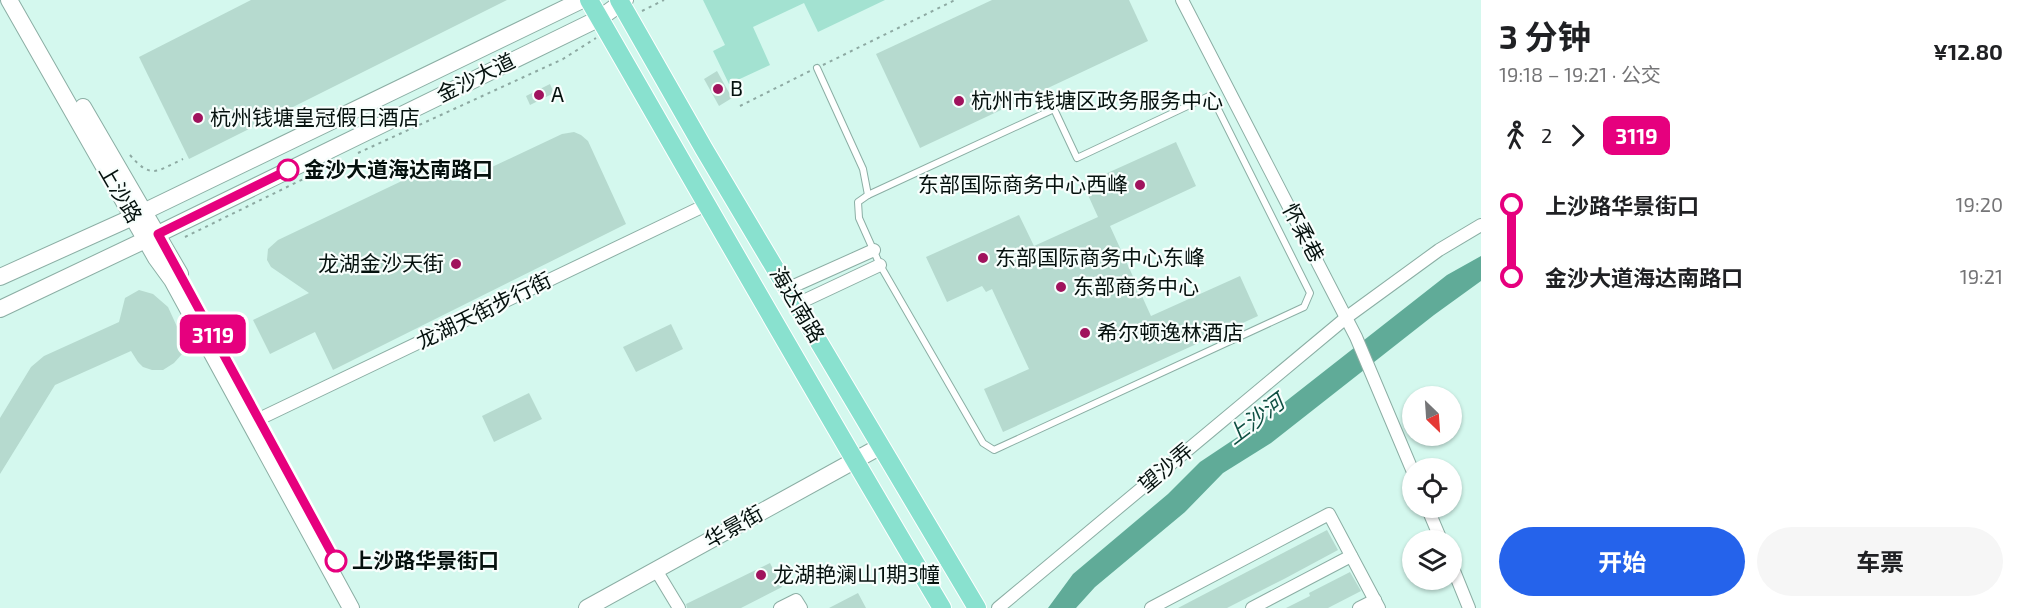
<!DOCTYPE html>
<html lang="zh">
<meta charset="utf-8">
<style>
body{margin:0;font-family:"Exo 2","Noto Sans SC",sans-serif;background:#f6f6f6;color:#202124;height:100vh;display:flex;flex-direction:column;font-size:22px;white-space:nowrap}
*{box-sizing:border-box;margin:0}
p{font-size:20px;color:#757577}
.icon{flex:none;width:33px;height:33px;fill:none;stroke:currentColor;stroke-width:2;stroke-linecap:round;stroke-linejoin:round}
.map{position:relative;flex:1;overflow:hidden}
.side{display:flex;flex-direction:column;background:#fff;width:540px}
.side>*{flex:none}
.badge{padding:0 12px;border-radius:9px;font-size:21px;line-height:39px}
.needle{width:39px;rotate:155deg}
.fabs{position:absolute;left:1402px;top:386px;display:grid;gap:12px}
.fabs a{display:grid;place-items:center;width:60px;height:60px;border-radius:50%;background:#fff;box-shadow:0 2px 4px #0004;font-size:30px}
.map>.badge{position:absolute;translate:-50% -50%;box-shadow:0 0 0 3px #fff}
.legs{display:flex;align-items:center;gap:9px;height:66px;padding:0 18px;font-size:20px}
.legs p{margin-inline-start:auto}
.summary{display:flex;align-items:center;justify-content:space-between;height:102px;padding:0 18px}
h1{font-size:33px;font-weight:700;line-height:45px}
.action{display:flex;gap:12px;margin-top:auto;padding:12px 18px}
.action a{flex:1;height:69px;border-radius:36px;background:#2563eb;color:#fff;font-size:24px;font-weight:700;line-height:69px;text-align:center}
.action a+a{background:#f6f6f6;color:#202124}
ul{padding:0 18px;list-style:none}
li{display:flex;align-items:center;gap:21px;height:72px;font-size:22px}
li i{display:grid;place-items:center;width:9px;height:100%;margin:0 8px;background:currentColor}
li i::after{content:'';width:15px;height:15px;margin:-8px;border:4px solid;border-radius:50%;background:#fff}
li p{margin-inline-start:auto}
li:first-child i{background:linear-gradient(#0000 50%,currentColor 0)}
li:last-child i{background:linear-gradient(currentColor 50%,#0000 0)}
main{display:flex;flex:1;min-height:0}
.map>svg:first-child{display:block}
.green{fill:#a3e2d1}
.water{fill:#60ab98}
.building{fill:#b6dacf}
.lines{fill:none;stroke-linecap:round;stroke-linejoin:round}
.lane-casing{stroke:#8baea4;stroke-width:8}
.street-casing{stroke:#8baea4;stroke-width:14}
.secondary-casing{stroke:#8baea4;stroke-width:18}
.primary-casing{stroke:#fff;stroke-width:20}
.path{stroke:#8da9a2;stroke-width:2;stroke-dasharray:3 4.5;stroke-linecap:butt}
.lane{stroke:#fff;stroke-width:6}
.street{stroke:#fff;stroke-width:12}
.secondary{stroke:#fff;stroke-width:16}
.primary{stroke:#89e1cf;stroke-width:18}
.line-1-casing{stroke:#fff;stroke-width:14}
.line-1{stroke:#e6007e;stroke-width:9}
.poi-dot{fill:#a0135d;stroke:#f7fefc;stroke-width:2}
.stop-1-dot{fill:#fff;stroke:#e6007e;stroke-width:3}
.labels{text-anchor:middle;stroke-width:4.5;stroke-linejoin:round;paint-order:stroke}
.street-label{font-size:21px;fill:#05110e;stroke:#f7fefc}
.poi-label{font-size:21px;fill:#05110e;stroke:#f7fefc;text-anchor:start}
.stop-label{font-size:21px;font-weight:bold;fill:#05110e;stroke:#f7fefc;text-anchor:start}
.water-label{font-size:22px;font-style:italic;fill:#0e4f42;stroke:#f7fefc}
</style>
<main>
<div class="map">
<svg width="1481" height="608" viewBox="0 0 1481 608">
<rect width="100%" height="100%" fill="#d4f8ee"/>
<path class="green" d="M703,0h182l-67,32 -14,-29 -51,24 17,38 -41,19 -16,-33 12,-6z"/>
<path class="water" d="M1481,256v25l-47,34 -163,128 -48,30 -38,39 -90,75 -19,21h-28l25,-34 95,-80 32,-32 57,-38 190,-149z"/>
<g class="building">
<path d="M251,0h256l-318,159 -50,-102z"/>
<path d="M992,0h137l19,41 -228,107 -44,-94z"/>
<path d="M717,71l15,27 -13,8 -15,-27z"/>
<path d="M550,84l4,9 -24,12 -4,-9z"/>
<path d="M574,132l7,3 7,6 38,83 -293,146 -18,-38 -45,22 -17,-34 56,-27 -38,-26 -4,-7 1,-11 10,-9 149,-71 15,3 11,9h9l100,-47z"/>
<path d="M1176,142l20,44 -86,40 41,90 89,-40 18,40 -255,116 -19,-43 45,-20 -37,-80 -6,3 -4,-6 -35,16 -21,-45 93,-42 15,31 64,-29 -15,-33z"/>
<path d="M139,290l14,4 15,13 11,24 3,23 -8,9 -11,7h-11l-9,-3 -5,-5 -7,-11 -76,34 -55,89v-56l31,-51 13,-11 75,-34 6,-24z"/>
<path d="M671,324l12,25 -47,23 -13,-25z"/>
<path d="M529,393l13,26 -48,23 -12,-26z"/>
<path d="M1327,530l11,20 -54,29 -57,29h-49z"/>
<path d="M770,563l12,24 -41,21h-54l-1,-4z"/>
<path d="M1350,572l11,19 -33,17h-42l24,-12 -1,-3z"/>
<path d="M858,593l8,15h-37z"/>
</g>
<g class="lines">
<defs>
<g id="lane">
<path d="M817,68l46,101 5,26"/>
<path d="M1211,95l99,198 -6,14 -310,143 -11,-7 -103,-178 -21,-47 -1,-16 10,-7 186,-86 23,49z"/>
</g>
<g id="street">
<path d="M1182,0l174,337 57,135"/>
<path d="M787,289l87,-39"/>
<path d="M797,304l83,-39"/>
<path d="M259,419l449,-215"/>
<path d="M1427,507l14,33"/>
<path d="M1452,566l17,42"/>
<path d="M656,570l23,38"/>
<path d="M780,608l16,-8 5,8"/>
<path d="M998,608l349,-291 92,-67 42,-25"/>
<path d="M1151,608l178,-94 50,94"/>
<path d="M1252,608l99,-52"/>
<path d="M1359,608l16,-8"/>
</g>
<g id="secondary">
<path d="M9,0l147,258 16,22 179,328"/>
<path d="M83,107l97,167"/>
<path d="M0,277l133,-60 449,-217"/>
<path d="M0,309l158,-75 442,-216 25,-18"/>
<path d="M587,608l294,-162"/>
</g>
<g id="primary">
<path d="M589,0c117,203 233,407 353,608"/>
<path d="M619,0l85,149 273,459"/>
</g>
</defs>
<use href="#lane" class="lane-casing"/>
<use href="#street" class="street-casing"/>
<use href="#secondary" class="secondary-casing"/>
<use href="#primary" class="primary-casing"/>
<g class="path">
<path d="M642,11l22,-11"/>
<path d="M823,65l132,-65"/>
<path d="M740,106l70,-35"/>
<path d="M358,153l205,-94 33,-21"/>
<path d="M130,155c21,25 27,16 53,4"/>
<path d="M185,237l149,-73"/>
</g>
<use href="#lane" class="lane"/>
<use href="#street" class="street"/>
<use href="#secondary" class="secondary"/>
<use href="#primary" class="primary"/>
</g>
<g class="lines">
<defs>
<path id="line-1" d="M288,170l-130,64 178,327"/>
</defs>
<use href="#line-1" class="line-1-casing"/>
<use href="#line-1" class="line-1"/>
</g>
<g class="poi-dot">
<circle cx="718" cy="89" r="6"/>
<circle cx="539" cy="95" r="6"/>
<circle cx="959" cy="101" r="6"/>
<circle cx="198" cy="118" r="6"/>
<circle cx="1140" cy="185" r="6"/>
<circle cx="983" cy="258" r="6"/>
<circle cx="456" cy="264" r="6"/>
<circle cx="1061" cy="287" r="6"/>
<circle cx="1085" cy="333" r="6"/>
<circle cx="761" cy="575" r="6"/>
</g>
<g class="stop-1-dot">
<circle cx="288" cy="170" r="10"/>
<circle cx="336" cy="561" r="10"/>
</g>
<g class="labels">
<g class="street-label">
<text transform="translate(476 78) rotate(-26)" y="7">金沙大道</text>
<text transform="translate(120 194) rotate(60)" y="7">上沙路</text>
<text transform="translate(1303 233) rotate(62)" y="7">怀柔巷</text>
<text transform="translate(797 305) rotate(59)" y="7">海达南路</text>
<text transform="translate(484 311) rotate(-26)" y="7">龙湖天街步行街</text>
<text transform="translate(1166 468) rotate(-40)" y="7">望沙弄</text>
<text transform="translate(734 527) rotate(-29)" y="7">华景街</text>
</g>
<g class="poi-label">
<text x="730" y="96">B</text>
<text x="551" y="102">A</text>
<text x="971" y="108">杭州市钱塘区政务服务中心</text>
<text x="210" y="125">杭州钱塘皇冠假日酒店</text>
<text x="1128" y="192" text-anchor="end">东部国际商务中心西峰</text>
<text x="995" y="265">东部国际商务中心东峰</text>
<text x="444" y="271" text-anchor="end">龙湖金沙天街</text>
<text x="1073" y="294">东部商务中心</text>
<text x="1097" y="340">希尔顿逸林酒店</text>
<text x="773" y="582">龙湖艳澜山1期3幢</text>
</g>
<g class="stop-label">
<text x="304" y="177">金沙大道海达南路口</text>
<text x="352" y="568">上沙路华景街口</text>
</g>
<g class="water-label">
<text transform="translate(1255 419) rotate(-37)" y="8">上沙河</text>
</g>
</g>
</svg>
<div class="fabs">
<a><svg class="needle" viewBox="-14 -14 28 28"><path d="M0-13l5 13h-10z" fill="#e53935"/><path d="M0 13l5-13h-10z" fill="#757577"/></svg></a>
<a><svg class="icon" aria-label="locate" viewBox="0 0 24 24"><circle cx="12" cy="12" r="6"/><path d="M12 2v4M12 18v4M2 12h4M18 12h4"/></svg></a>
<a><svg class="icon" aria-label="layers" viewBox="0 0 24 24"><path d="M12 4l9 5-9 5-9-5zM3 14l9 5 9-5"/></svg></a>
</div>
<b class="badge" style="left:213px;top:334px;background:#e6007e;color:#fff">3119</b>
</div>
<section class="side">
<div class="summary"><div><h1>3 分钟</h1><p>19:18 – 19:21 · 公交</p></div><b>¥12.80</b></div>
<div class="legs"><svg class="icon" aria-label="walk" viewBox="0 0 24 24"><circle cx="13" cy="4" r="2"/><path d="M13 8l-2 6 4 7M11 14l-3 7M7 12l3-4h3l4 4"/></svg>2<svg class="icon" aria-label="forward" viewBox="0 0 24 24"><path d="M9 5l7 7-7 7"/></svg><b class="badge" style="background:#e6007e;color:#fff">3119</b></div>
<ul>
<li><i style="color:#e6007e"></i><b>上沙路华景街口</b><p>19:20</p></li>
<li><i style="color:#e6007e"></i><b>金沙大道海达南路口</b><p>19:21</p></li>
</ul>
<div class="action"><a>开始</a><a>车票</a></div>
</section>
</main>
